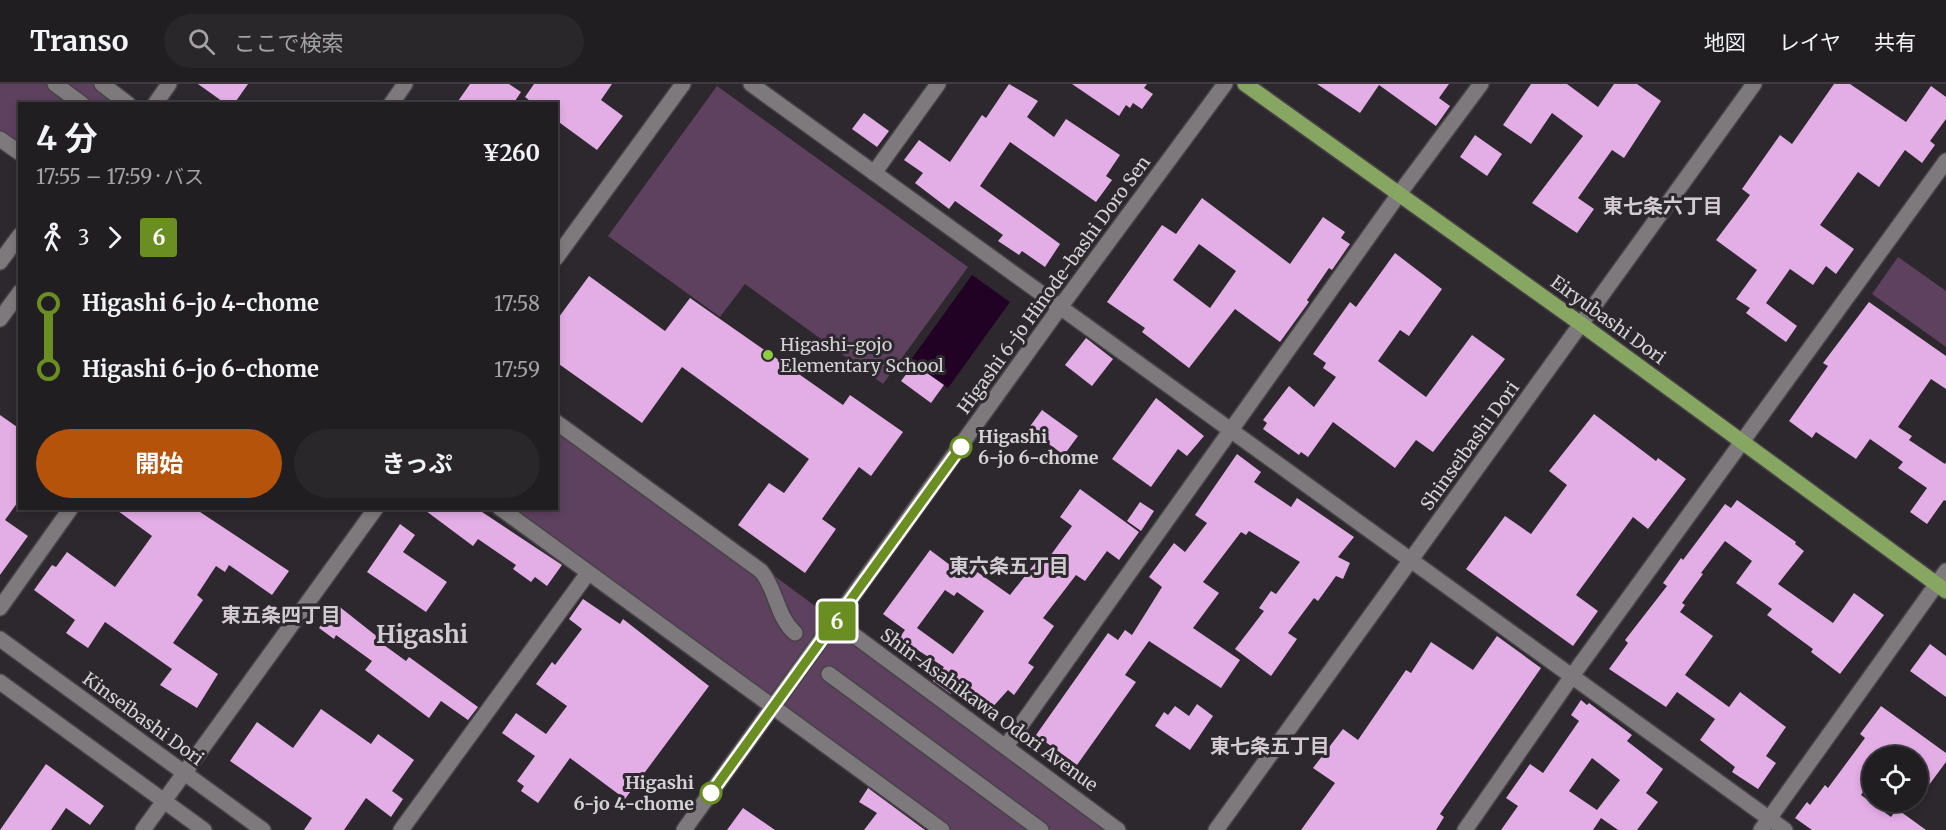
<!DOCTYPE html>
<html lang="ja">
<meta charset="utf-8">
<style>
body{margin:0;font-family:Merriweather,"Noto Sans JP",serif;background:#29272a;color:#f1f3f6;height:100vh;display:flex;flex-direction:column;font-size:22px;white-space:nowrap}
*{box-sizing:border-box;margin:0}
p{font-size:20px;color:#a2a2a5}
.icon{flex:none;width:33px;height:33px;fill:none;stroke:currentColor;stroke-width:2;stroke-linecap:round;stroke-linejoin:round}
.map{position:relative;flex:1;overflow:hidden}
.sheet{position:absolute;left:18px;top:18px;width:540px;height:408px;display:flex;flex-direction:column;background:#211e22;border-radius:0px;box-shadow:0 3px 9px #0003,0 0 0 2px #3e3c40}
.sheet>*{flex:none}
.badge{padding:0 12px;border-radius:4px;font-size:21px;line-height:39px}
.fabs{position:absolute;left:1862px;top:662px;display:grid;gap:12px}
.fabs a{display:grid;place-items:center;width:66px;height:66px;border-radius:50%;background:#211e22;box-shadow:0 3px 9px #0003,0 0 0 2px #3e3c40;font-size:30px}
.map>.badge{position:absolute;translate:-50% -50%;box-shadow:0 0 0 3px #fff}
.legs{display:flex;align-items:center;gap:9px;height:66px;padding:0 18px;font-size:20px}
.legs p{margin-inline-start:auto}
.headline{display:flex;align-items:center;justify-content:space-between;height:102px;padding:0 18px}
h1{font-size:33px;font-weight:700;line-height:45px}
.button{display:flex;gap:12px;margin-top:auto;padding:12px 18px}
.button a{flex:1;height:69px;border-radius:36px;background:#b45309;color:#fff;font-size:24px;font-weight:700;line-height:69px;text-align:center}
.button a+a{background:#29272a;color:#f1f3f6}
ul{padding:0 18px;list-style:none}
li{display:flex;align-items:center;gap:21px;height:66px;font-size:22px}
li i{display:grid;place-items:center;width:9px;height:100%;margin:0 8px;background:currentColor}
li i::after{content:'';width:15px;height:15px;margin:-8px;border:4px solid;border-radius:50%;background:#211e22}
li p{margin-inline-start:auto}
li:first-child i{background:linear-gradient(#0000 50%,currentColor 0)}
li:last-child i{background:linear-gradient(currentColor 50%,#0000 0)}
header{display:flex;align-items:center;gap:36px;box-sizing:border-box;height:84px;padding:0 30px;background:#211e22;border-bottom:2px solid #3e3c40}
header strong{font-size:28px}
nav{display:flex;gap:33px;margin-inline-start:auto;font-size:21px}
.search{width:420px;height:54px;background:#29272a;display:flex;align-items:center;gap:15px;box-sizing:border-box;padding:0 21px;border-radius:33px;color:#a2a2a5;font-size:22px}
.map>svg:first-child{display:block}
.green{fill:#5e405f}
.water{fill:#220224}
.building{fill:#e3ade6;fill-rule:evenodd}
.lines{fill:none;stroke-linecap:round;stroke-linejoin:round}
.minor-casing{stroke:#474347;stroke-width:18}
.major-casing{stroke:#474347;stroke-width:18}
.minor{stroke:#7d797d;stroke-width:15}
.major{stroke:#87a661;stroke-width:15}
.line-1-casing{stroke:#fff;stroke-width:14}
.line-1{stroke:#6b8e23;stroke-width:9}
.poi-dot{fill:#8ecd42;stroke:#2c282d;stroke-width:2}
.stop-1-dot{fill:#fff;stroke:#6b8e23;stroke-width:3}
.labels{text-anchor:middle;stroke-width:6;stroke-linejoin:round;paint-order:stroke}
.street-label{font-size:18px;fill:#d4d2d4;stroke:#2c282d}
.poi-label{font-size:18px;fill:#d4d2d4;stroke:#2c282d;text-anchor:start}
.stop-label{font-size:18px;font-weight:bold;fill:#d4d2d4;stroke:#2c282d;text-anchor:start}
.neighbourhood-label{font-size:20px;font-weight:bold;fill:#d2ccd2;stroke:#2c282d}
.district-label{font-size:24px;font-weight:bold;fill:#d2ccd2;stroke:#2c282d}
</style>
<header>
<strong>Transo</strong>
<div class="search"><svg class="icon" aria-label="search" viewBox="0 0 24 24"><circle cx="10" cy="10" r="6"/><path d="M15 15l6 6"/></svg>ここで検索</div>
<nav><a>地図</a><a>レイヤ</a><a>共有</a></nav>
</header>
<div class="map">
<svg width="1946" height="746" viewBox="0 0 1946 746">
<rect width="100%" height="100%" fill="#2c282d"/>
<g class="green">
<path d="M0,0h101l27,19 -108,1 -1,51 -19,-15z"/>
<path d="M717,2l251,181 -85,117 -138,-100 -25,33 -112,-81z"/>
<path d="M1898,173l48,34v56l-74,-53z"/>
<path d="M557,331l561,415h-176l-442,-321 56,-1z"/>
</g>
<path class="water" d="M972,191l38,27 -62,86 -38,-27z"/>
<g class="building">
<path d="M198,0h50l-14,20h-8z"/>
<path d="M470,0h39l12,8 -8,12h-57z"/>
<path d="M534,0h78l-11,16 22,16 -26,34 -41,-30v-16h-22l-9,-7z"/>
<path d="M1009,0l29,17 -11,16 27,20 12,-18 54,36 -14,21 6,4 -16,22 -86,-60 -30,44 80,58 -15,23 -23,-16 -3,4 -21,-14 5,-6 -48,-34 -6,8 -34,-26 8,-10 -19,-13 15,-20 31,22 32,-47 4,3z"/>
<path d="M1072,0h75l-3,4 9,6 -11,15 -9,-6 -3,5 -4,-3 -7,11z"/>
<path d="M1317,0h132l-10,14 11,8 -14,20 -57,-41 -19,28z"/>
<path d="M1531,0h36l31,23 16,-23h23l24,17 -37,57 -12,-8 -34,48 16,11 -17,24 -45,-30 51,-67 -31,-23 -21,31 -28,-19z"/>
<path d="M1834,0h16l56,38 25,-36 15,11v22l-16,22 5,4 -13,18 -17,-13 -26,37 -21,-15 -38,53 34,24 -18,25 -10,-8 -13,19 -23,-16 -24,34 31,23 -11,16 -40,-29 4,-5 -14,-9 21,-29 -41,-30 34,-45 -8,-6 38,-54 12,9z"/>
<path d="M864,29l25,18 -12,16 -25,-18z"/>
<path d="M1475,51l27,19 -15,22 -27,-19z"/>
<path d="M1202,114l88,66 33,-47 22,15 -4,6 9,6 -18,26 -3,-2 -22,32 2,2 -29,40 -45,-33 -46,59 -47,-36 3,-4 -38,-26 55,-77 14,9zM1199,160l37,27 -26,37 -37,-28z"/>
<path d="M1395,169l47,36 -33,47 -9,-6 -22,31 48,36 46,-62 33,24 -72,93 -17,-12 -21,28 -62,-46 -25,35 -7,-5 -2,3 -36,-26 4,-6 -4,-3 26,-34 25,21 22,-30 -13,-9 3,-5 -13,-9 37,-52 6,5z"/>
<path d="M589,192l76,55 25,-33 153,107 7,-10 53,37 -32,44 -12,-9 -37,52 14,10 -31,44 -67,-48 31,-42 15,10 25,-34 -127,-92 -40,56 -86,-61v-41z"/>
<path d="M1869,218l77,54v33l-15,-10 -33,48 14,9 -3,4 36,24 1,-2v39l-2,-1 -17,24 -17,-12 17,-24 -29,-20 5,-6 -33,-23 -14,20 -40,-27 -4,6 -23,-17 39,-55 -5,-3z"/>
<path d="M1086,254l27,21 -21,27 -27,-21z"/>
<path d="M914,280l30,21 -13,18 -30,-22z"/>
<path d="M1156,314l48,38 -17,20 -9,-7 -27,38 -39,-28z"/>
<path d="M1042,326l36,26 -14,19 -36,-26z"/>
<path d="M1594,330l62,47 2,-3 28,21 -38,50 -15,-12 -57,78 22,16 -25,35 -107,-77 39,-53 26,18 36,-49 -18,-14z"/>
<path d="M0,331l20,14v70l-15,21 23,16 -28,39z"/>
<path d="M1237,370l24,18 -7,10 37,25 6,-9 57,39 -16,20 12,6 -7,16 -7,-3 -18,25 -4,-3 -26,35 9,6 -26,37 -36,-27 29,-38 -5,-3 12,-17 5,3 24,-32 -51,-31 -3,4 -5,-3 -38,50 16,11 -26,35 47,32 -19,28 -72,-47 -24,34 11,7 -59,83 -41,-30 72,-102 10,7 7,-10 7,5 30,-48 -13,-10 25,-34 11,9 22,-29 -12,-8z"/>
<path d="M1080,405l59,43 -20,28 -12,-9 -22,30 -9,-6 -33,43 11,8 -26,37 6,4 -20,28 -6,-5 -18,20 -33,-24 -6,8 -18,-13 11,-14 -45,-29 6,-8 -22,-16 47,-64 20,15 6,-8 54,38 26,-33 6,5 30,-41 -12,-9zM945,506l9,6 3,-4 27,19 -31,43 -36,-26z"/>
<path d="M1737,416l59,42 -1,2 9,7 -26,33 55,39 21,-30 30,22 -44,59 -29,-22 2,-3 -46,-34 5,-6 -36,-26 16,-22 -27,-20 -24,32 2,1 -21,29 3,2 -5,7 33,24 -28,39 44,32 11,-15 46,35 -20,29 10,7 -18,26 -26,-17 3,-5 -35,-27 15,-21 -38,-27 -11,15 -57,-38 19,-26 -3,-3 42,-54 -4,-3 18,-25 2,2 42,-56 6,4z"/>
<path d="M1140,418l14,9 -13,20 -14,-10z"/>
<path d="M114,424h80l95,63 -17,24 -43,-30 -4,7 -9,-6 -19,29 6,5 -30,43 45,31 -21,34 -37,-23 12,-16 -67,-47 -17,26 -22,-15 9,-13 -41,-30 18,-25 4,2 11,-15 48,35 37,-51z"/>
<path d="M422,424h54l86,57 -15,21 -12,-9 -4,5 -18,-13 3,-4 -38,-26 -5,7z"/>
<path d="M400,440l15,11 -12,17 44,30 -21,30 -59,-40z"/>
<path d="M583,515l37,25 3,-5 86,67 -84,113 -55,-41 -32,45 -17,-12 3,-5 -7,-5 18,-25 -33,-23 14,-20 30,21 21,-28 -31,-22 16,-22 3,3 27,-36 -13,-10z"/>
<path d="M336,520l43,34 -2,2 29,21 3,-4 69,50 -10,13 -27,-19 -12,17 -64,-48 7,-9 -36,-26 -2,4 -15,-11z"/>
<path d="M1497,552l44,32 -101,146 4,3 -8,13h-135l34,-47 -22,-15 30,-39 15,11 48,-70 5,3 20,-31 42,28z"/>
<path d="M1930,560l16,12v41l-36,-26z"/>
<path d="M1581,616l6,5 2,-2 43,32 -5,6 36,28 -17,24 12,9 -21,28h-19l-17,-12 -8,12h-92l17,-24 -12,-8 24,-34 13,9 36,-52 -8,-6zM1592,674l28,22 -23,30 -28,-19z"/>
<path d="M1197,620l16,12 -23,34 -35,-24 9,-14 4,3 7,-9 14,10z"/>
<path d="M1881,622l65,47v9l-29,39v-45h-45v23l-11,16 30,22 6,-8 29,21h-114l-17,-12 12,-16 3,3 15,-20 3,3 37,-50 -5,-4z"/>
<path d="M321,625l50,35 7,-10 36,26 -22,31 11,8 -12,18 -25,-19 -22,32h-40l8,-12 -82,-57 27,-39 36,26z"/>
<path d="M46,680l58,42 -14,19 -24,-17 -15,22h-51z"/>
<path d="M868,704l57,42h-61l13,-17 -18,-11z"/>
<path d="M743,724l32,22h-48z"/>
</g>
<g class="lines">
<defs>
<g id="minor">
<path d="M55,0l27,20"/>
<path d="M102,0l26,20"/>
<path d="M751,0l1034,746"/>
<path d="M155,20l14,-20"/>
<path d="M391,20l14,-20"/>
<path d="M0,55l20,14"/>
<path d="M874,89l64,-89"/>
<path d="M556,174l127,-174"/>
<path d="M0,178l20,-27"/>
<path d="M0,235l20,-27"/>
<path d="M556,338l205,149c16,19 15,45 34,62"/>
<path d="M500,424l442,322"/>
<path d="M0,524l71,-100"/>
<path d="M836,538l282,208"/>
<path d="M0,555l263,191"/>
<path d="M829,590l212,156"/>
<path d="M0,598l204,148"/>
<path d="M1006,662l393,-552 82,-110"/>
<path d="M143,746l233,-322"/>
<path d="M401,746l187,-257"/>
<path d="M684,746l377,-524 164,-222"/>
<path d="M1216,746l538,-746"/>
<path d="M1465,746l107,-154 374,-515"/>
<path d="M1761,746l185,-259"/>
</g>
<path id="major" d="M1245,0l336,240 365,267"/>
</defs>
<use href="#minor" class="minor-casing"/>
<use href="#major" class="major-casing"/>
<use href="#minor" class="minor"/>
<use href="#major" class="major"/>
</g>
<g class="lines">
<defs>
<path id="line-1" d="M711,709l250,-346"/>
</defs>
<use href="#line-1" class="line-1-casing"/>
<use href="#line-1" class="line-1"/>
</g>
<circle class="poi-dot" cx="768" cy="271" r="6"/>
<g class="stop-1-dot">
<circle cx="961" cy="363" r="10"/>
<circle cx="711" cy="709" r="10"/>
</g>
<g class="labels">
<g class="street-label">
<text transform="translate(1054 201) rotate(-54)" y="6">Higashi 6-jo Hinode-bashi Doro Sen</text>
<text transform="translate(1608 236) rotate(36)" y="6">Eiryubashi Dori</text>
<text transform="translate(1470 362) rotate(-54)" y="6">Shinseibashi Dori</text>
<text transform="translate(989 626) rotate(36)" y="6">Shin-Asahikawa Odori Avenue</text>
<text transform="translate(143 635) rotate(36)" y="6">Kinseibashi Dori</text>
</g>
<g class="poi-label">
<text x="780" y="267">Higashi-gojo<tspan x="780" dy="21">Elementary School</tspan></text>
</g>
<g class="stop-label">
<text x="978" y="359">Higashi<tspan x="978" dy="21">6-jo 6-chome</tspan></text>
<text x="694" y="705" text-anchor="end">Higashi<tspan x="694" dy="21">6-jo 4-chome</tspan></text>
</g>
<g class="neighbourhood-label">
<text x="1663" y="129">東七条六丁目</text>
<text x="1009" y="489">東六条五丁目</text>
<text x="281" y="538">東五条四丁目</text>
<text x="1270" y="669">東七条五丁目</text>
</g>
<g class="district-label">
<text x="422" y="559">Higashi</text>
</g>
</g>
</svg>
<div class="fabs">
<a><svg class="icon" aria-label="locate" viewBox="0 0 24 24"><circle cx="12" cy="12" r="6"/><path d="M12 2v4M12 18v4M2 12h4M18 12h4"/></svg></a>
</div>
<b class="badge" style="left:837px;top:537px;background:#6b8e23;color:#fff">6</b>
<section class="sheet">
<div class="headline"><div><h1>4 分</h1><p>17:55 – 17:59 · バス</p></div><b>¥260</b></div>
<div class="legs"><svg class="icon" aria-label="walk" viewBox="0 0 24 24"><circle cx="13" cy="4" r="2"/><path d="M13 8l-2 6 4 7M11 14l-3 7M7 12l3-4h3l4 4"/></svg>3<svg class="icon" aria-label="forward" viewBox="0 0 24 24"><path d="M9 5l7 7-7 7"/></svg><b class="badge" style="background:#6b8e23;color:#fff">6</b></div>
<ul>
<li><i style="color:#6b8e23"></i><b>Higashi 6-jo 4-chome</b><p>17:58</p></li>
<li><i style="color:#6b8e23"></i><b>Higashi 6-jo 6-chome</b><p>17:59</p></li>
</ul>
<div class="button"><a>開始</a><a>きっぷ</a></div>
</section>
</div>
